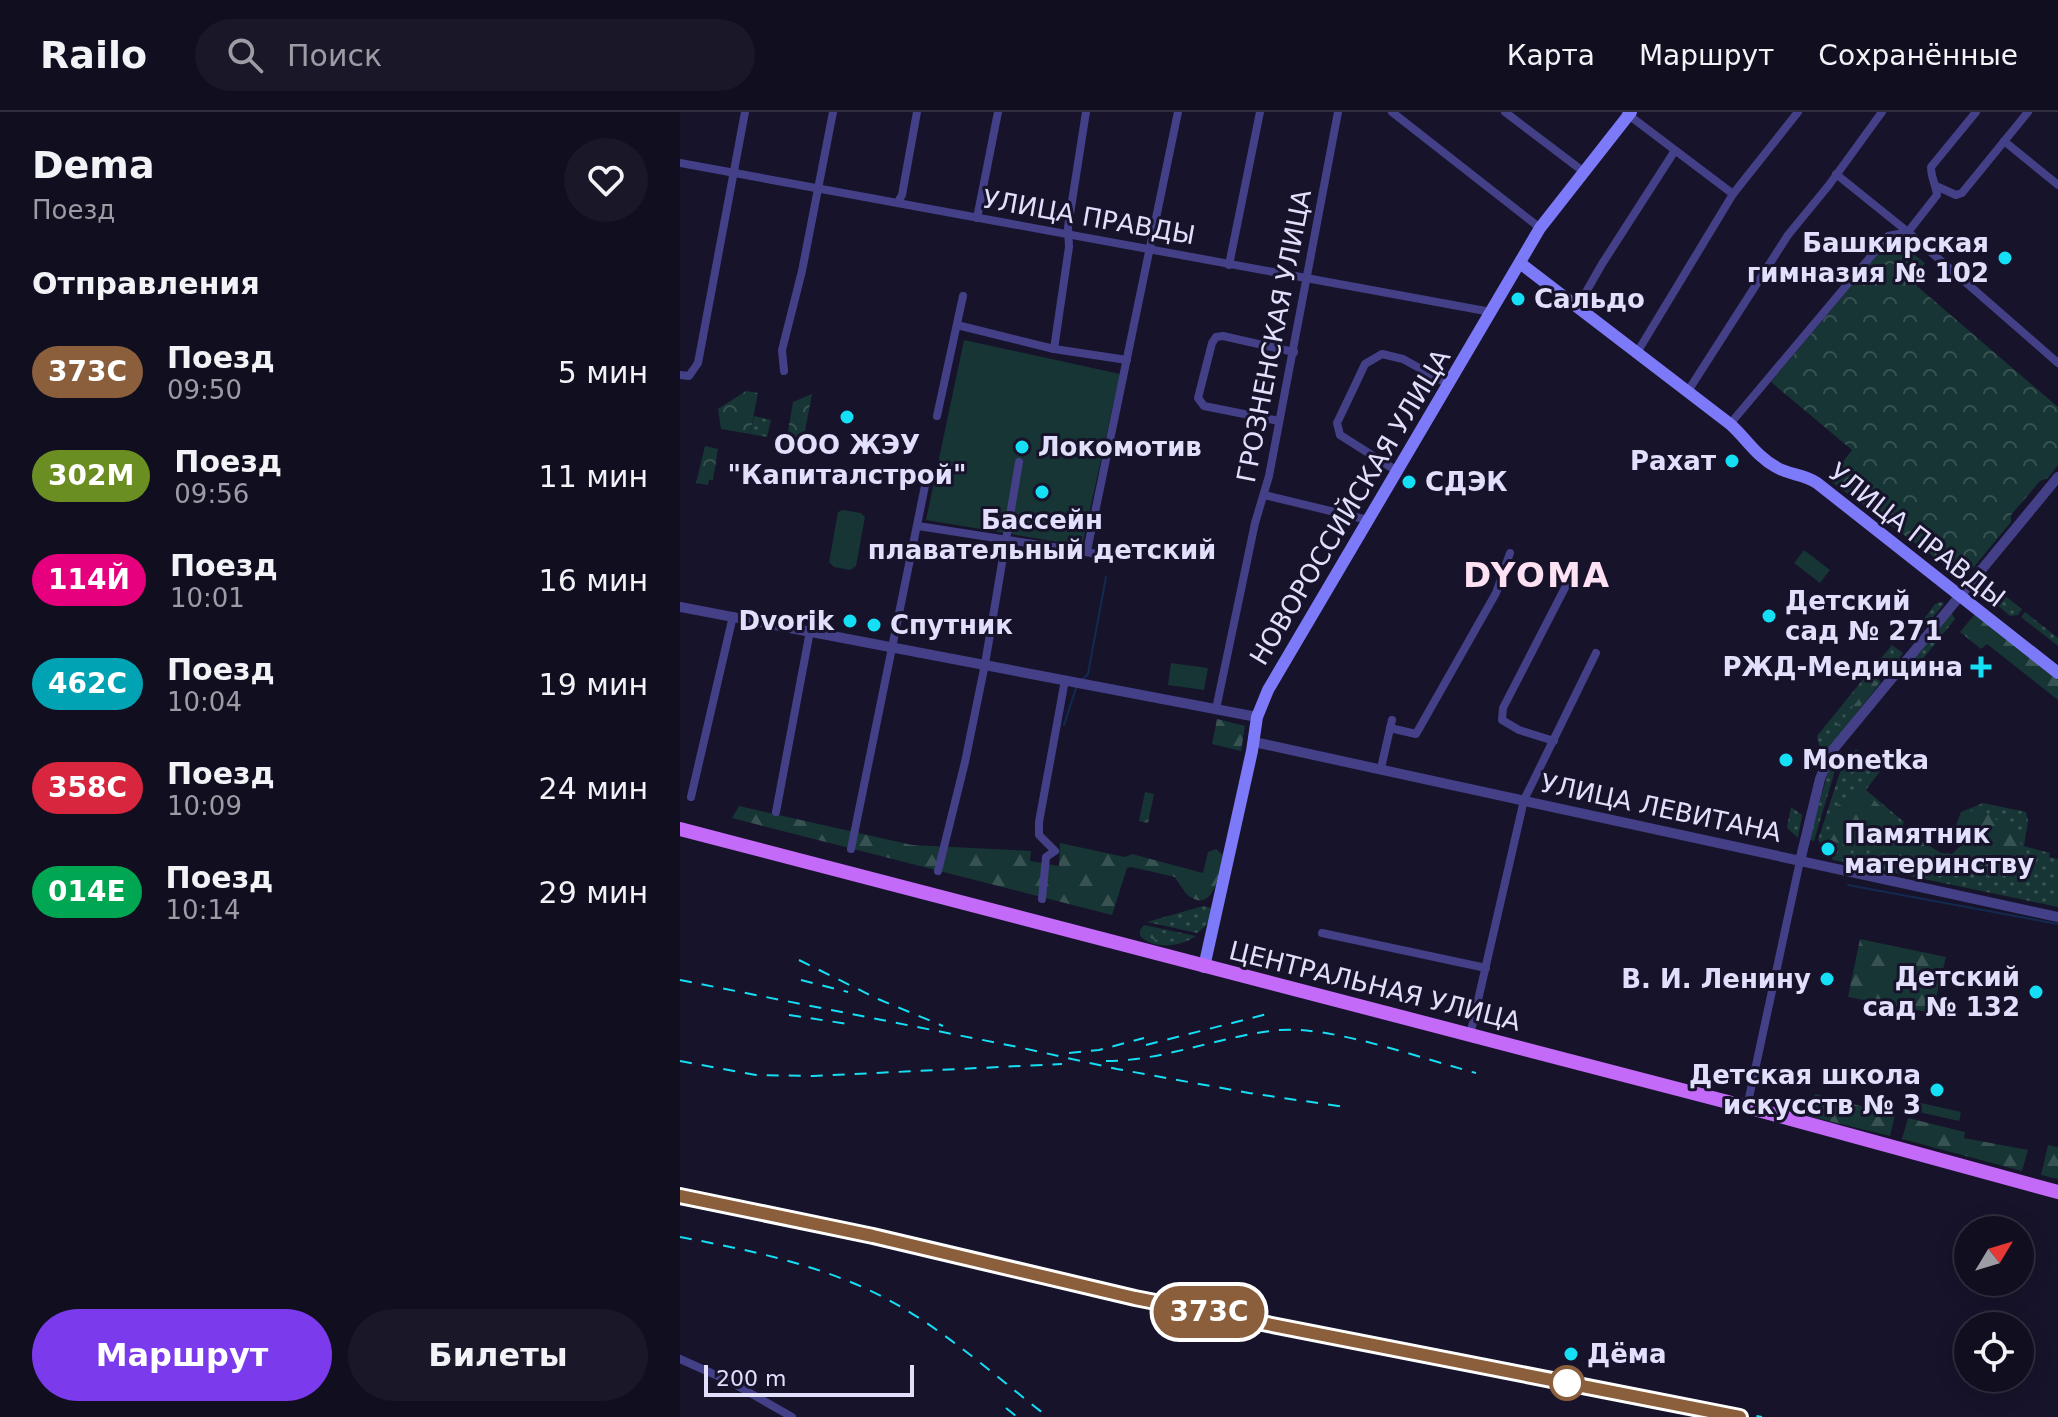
<!DOCTYPE html>
<html lang="ru">
<meta charset="utf-8">
<style>
body{margin:0;font-family:"DejaVu Sans",sans-serif;background:#1a1729;color:#f1f3f6;height:100vh;display:flex;flex-direction:column;font-size:30px;white-space:nowrap}
*{box-sizing:border-box;margin:0}
p{font-size:26px;color:#9c9ca5}
.icon{flex:none;width:44px;height:44px;fill:none;stroke:currentColor;stroke-width:2;stroke-linecap:round;stroke-linejoin:round}
.map{position:relative;flex:1;overflow:hidden}
.side{display:flex;flex-direction:column;background:#110e20;width:680px}
.side>*{flex:none}
.badge{padding:0 16px;border-radius:26px;font-size:28px;line-height:52px}
.needle{width:52px;rotate:52deg}
.controls{position:absolute;left:1274px;top:1104px;display:grid;gap:16px}
.controls a{display:grid;place-items:center;width:80px;height:80px;border-radius:50%;background:#110e20;box-shadow:0 4px 20px #0003,0 0 0 2px #302e3e;font-size:40px}
.scale{position:absolute;left:24px;bottom:20px;width:210px;box-sizing:border-box;padding-left:8px;border:4px solid #e2dffd;border-top:0;font-size:22px;line-height:28px;white-space:nowrap;color:#e2dffd;-webkit-text-stroke:6px #17132b;paint-order:stroke}
.map>.badge{position:absolute;translate:-50% -50%;box-shadow:0 0 0 4px #fff}
h2{padding:0 32px;font-size:30px;line-height:72px}
.round{display:grid;place-items:center;flex:none;width:84px;height:84px;border-radius:42px;background:#1a1729}
.head{display:flex;align-items:center;justify-content:space-between;height:136px;padding:0 32px}
h1{font-size:38px;font-weight:700;line-height:60px}
.cta{display:flex;gap:16px;margin-top:auto;padding:16px 32px}
.cta a{flex:1;height:92px;border-radius:48px;background:#7c3aed;color:#fff;font-size:32px;font-weight:700;line-height:92px;text-align:center}
.cta a+a{background:#1a1729;color:#f1f3f6}
ul{padding:0;list-style:none}
li{display:flex;align-items:center;gap:24px;height:104px;padding:0 32px}
li div{flex:1}
li b{display:block;font-size:30px}
li em{font-style:normal}
li .badge{min-width:88px;font-weight:700;text-align:center}
header{display:flex;align-items:center;gap:48px;box-sizing:border-box;height:112px;padding:0 40px;background:#110e20;border-bottom:2px solid #302e3e}
header strong{font-size:38px}
nav{display:flex;gap:44px;margin-inline-start:auto;font-size:28px}
.search{width:560px;height:72px;background:#1a1729;display:flex;align-items:center;gap:20px;box-sizing:border-box;padding:0 28px;border-radius:44px;color:#9c9ca5;font-size:30px}
main{display:flex;flex:1;min-height:0}
.map>svg:first-child{display:block}
.grass{fill:url(#grass-dots)}
.forest{fill:url(#forest-firs)}
.park{fill:url(#park-crowns)}
.garden{fill:#163534}
.lines{fill:none;stroke-linecap:round;stroke-linejoin:round}
.stream{stroke:#122a50;stroke-width:2}
.minor{stroke:#434088;stroke-width:8}
.tertiary{stroke:#434088;stroke-width:10}
.secondary{stroke:#7d7af9;stroke-width:12}
.primary{stroke:#c36bf8;stroke-width:14}
.rail{stroke:#14dff4;stroke-width:2;stroke-dasharray:12 10;stroke-linecap:butt}
.line-casing{stroke:#fff;stroke-width:18}
.line{stroke:#8b5e3c;stroke-width:12}
.poi-dot{fill:#14dff4;stroke:#17132b;stroke-width:3}
.stop-dot{fill:#fff;stroke:#8b5e3c;stroke-width:4}
.labels{text-anchor:middle;stroke-width:6;stroke-linejoin:round;paint-order:stroke}
.street-label{font-size:26px;fill:#e2dffd;stroke:#17132b}
.poi-label{font-size:26px;font-weight:bold;fill:#e2dffd;stroke:#17132b;text-anchor:start}
.district-label{font-size:34px;font-weight:bold;letter-spacing:2px;fill:#fee1f3;stroke:#17132b}
</style>
<header>
<strong>Railo</strong>
<div class="search"><svg class="icon" aria-label="search" viewBox="0 0 24 24"><circle cx="10" cy="10" r="6"/><path d="M15 15l6 6"/></svg>Поиск</div>
<nav><a>Карта</a><a>Маршрут</a><a>Сохранённые</a></nav>
</header>
<main>
<section class="side">
<div class="head"><div><h1>Dema</h1><p>Поезд</p></div><a class="round"><svg class="icon" aria-label="heart" viewBox="0 0 24 24"><path d="M12 20l-8-8c-3-5 5-10 8-4 3-6 11-1 8 4z"/></svg></a></div>
<h2>Отправления</h2>
<ul>
<li><span class="badge" style="background:#8b5e3c;color:#fff">373C</span><div><b>Поезд</b><p>09:50</p></div><em>5 мин</em></li>
<li><span class="badge" style="background:#6b8e23;color:#fff">302М</span><div><b>Поезд</b><p>09:56</p></div><em>11 мин</em></li>
<li><span class="badge" style="background:#e6007e;color:#fff">114Й</span><div><b>Поезд</b><p>10:01</p></div><em>16 мин</em></li>
<li><span class="badge" style="background:#00a3b4;color:#fff">462С</span><div><b>Поезд</b><p>10:04</p></div><em>19 мин</em></li>
<li><span class="badge" style="background:#d7263d;color:#fff">358С</span><div><b>Поезд</b><p>10:09</p></div><em>24 мин</em></li>
<li><span class="badge" style="background:#00a651;color:#fff">014Е</span><div><b>Поезд</b><p>10:14</p></div><em>29 мин</em></li>
</ul>
<div class="cta"><a>Маршрут</a><a>Билеты</a></div>
</section>
<div class="map">
<svg width="1378" height="1305" viewBox="0 0 1378 1305">
<defs>
<pattern id="grass-dots" width="8" height="8" patternUnits="userSpaceOnUse" patternTransform="scale(2)"><rect width="8" height="8" fill="#163534"/><path d="M2 2h.1M6 6h.1" fill="none" stroke="#385252" stroke-width="1.8" stroke-linecap="round"/></pattern>
<pattern id="forest-firs" width="22" height="20" patternUnits="userSpaceOnUse" patternTransform="scale(2)"><rect width="22" height="20" fill="#163534"/><path d="M5 1l3.5 6h-7zM16 11l3.5 6h-7z" fill="#385252"/></pattern>
<pattern id="park-crowns" width="20" height="18" patternUnits="userSpaceOnUse" patternTransform="scale(2)"><rect width="20" height="18" fill="#163534"/><path d="M2 6a3 3 0 1 1 6 0M12 15a3 3 0 1 1 6 0" fill="none" stroke="#385252"/></pattern>
</defs>
<rect width="100%" height="100%" fill="#17132b"/>
<g class="grass">
<path d="M74,304l17,4 -4,17 -17,-3z"/>
<path d="M1307,478l21,8 14,11 -4,6 -8,1 -27,-23z"/>
<path d="M1262,490l2,2 -34,40 -1,-5 26,-35z"/>
<path d="M1270,498l5,9 -50,62 -7,-6z"/>
<path d="M1345,500l33,26v8l-37,-29z"/>
<path d="M1212,533l11,8 -18,24 -12,-9z"/>
<path d="M1189,560l12,10 -54,69 -7,-1 -3,-14z"/>
<path d="M1176,637l25,21 -15,20 38,32 -3,7 40,24 11,1 17,-17 -13,-12 5,-13 22,-9 43,9 2,9 -4,25 26,7 -1,4 9,2v48l-225,-47 -15,-20 24,-74z"/>
<path d="M1150,653l6,2 -22,74 -5,-1z"/>
<path d="M1111,695l11,8 -4,23 -11,-10z"/>
<path d="M523,794l9,2c2,11 -6,18 -15,25l-50,-11z"/>
<path d="M464,813l52,11c-16,11 -42,14 -56,0v-6z"/>
</g>
<g class="forest">
<path d="M1295,502l83,66v20l-71,-56 -6,5 -21,-17z"/>
<path d="M1194,568l4,3 -51,66 -6,-2z"/>
<path d="M537,607l28,7 -4,25 -29,-7z"/>
<path d="M1183,677l26,26 6,19 19,6 29,16 10,-1 20,-17 -12,-14 1,-9 18,-7 24,17 12,3c2,12 8,19 7,31l-30,18 -167,-37 11,-34z"/>
<path d="M59,694l173,39 119,6 -1,10 29,5 1,-23 65,14 7,-3 71,19 5,-21 8,-3 7,6c-3,14 -8,56 -31,43 -8,-4 -12,-15 -17,-21l-44,-10 -4,1 -15,47 -380,-97z"/>
<path d="M468,816l30,10 -23,2 -13,-6v-3z"/>
<path d="M1180,827l86,18 -14,56 -84,-16z"/>
<path d="M1135,982l80,21 -5,21 -82,-20z"/>
<path d="M1232,989l49,11 -2,9 -49,-11z"/>
<path d="M1228,1006l57,14 -1,6 64,12 -6,21 -120,-32z"/>
<path d="M1368,1033l10,2v32l-17,-4z"/>
</g>
<g class="park">
<path d="M1212,125l33,26 -14,18 147,126v58l-10,13 -8,3 -29,34v7l-47,57 -135,-99 23,-30 -81,-68z"/>
<path d="M66,279l12,2 -8,41 -29,-5 -3,-20z"/>
<path d="M132,282l-11,58 -16,-3 8,-47z"/>
<path d="M25,334l13,3 -5,31h-4l-1,5 -12,-2z"/>
<path d="M465,680l9,2 -6,29 -9,-2z"/>
</g>
<g class="garden">
<path d="M284,228l156,34 -38,172 -156,-26z"/>
<path d="M163,398l18,3 4,4 -9,49 -6,4 -16,-3 -5,-5 9,-50z"/>
<path d="M1124,438l26,20 -10,13 -26,-20z"/>
<path d="M491,551l37,5 -4,22 -36,-5z"/>
</g>
<g class="lines">
<g class="stream">
<path d="M402,568l6,-6 18,-97"/>
<path d="M384,613l12,-37"/>
<path d="M1168,773l210,39"/>
</g>
<g class="minor">
<path d="M712,0l148,116"/>
<path d="M825,0l79,60"/>
<path d="M946,1l107,81"/>
<path d="M1324,29l54,44"/>
<path d="M0,51l811,149"/>
<path d="M1156,62l72,58 150,131"/>
<path d="M1256,74l20,9 6,-2 66,-81"/>
<path d="M218,90l4,-7 15,-83"/>
<path d="M297,106l21,-106"/>
<path d="M549,153l31,-153"/>
<path d="M898,194l24,-42 72,-112"/>
<path d="M277,213l97,24 73,11"/>
<path d="M374,237l15,-102 -1,-20 18,-115"/>
<path d="M958,239l95,-157 65,-82"/>
<path d="M104,259l-2,-21 20,-79 31,-159"/>
<path d="M0,263l9,1 9,-13 47,-251"/>
<path d="M1008,279l100,-156 41,-50 53,-73"/>
<path d="M257,304l26,-120"/>
<path d="M599,309l-75,-15 -6,-8 14,-55 4,-6 7,-1 71,16"/>
<path d="M1050,312l158,-188 20,-4 29,-37c-1,-10 -6,-17 -6,-28l45,-55"/>
<path d="M717,359l-57,-36 -3,-12 20,-42 8,-17 17,-10 21,5 45,25"/>
<path d="M584,383l104,25"/>
<path d="M238,414l193,30"/>
<path d="M407,439l91,-439"/>
<path d="M536,597l39,-186 14,-47 69,-364"/>
<path d="M710,616l26,6 80,-141 14,-40"/>
<path d="M874,629l-35,-11 -17,-10 1,-12 67,-130"/>
<path d="M701,656l11,-48"/>
<path d="M11,685l42,-181"/>
<path d="M96,700l34,-181"/>
<path d="M171,737l77,-378"/>
<path d="M258,759l27,-109 20,-98 34,-202"/>
<path d="M362,787l4,-42 9,-6 -16,-16v-13l26,-142"/>
<path d="M642,821l164,35"/>
<path d="M790,923l54,-235 72,-147"/>
<path d="M1067,995l53,-246"/>
<path d="M0,1247l49,22 63,36"/>
</g>
<g class="tertiary">
<path d="M0,495l577,110"/>
<path d="M574,630l804,175"/>
<path d="M1120,749l20,-82 11,-27 227,-275"/>
</g>
<g class="secondary">
<path d="M840,151l210,161c16,14 26,32 46,43 13,8 28,7 41,16l241,190"/>
<path d="M524,855l48,-216 5,-34 11,-27 272,-462 91,-116"/>
</g>
<path class="primary" d="M0,717l1067,278 311,85"/>
<g class="rail">
<path d="M119,848l79,39 65,27"/>
<path d="M0,868l338,67 99,22 132,24 96,14"/>
<path d="M121,868l47,12"/>
<path d="M109,903l59,9"/>
<path d="M466,933l125,-32"/>
<path d="M389,941l30,-3 45,-12"/>
<path d="M0,949l76,14 57,1 249,-12"/>
<path d="M426,949c59,0 116,-26 174,-31 53,-4 143,29 196,43"/>
<path d="M0,1078l104,21 342,80 636,126"/>
<path d="M0,1125c69,13 142,28 205,61 59,31 110,78 163,119"/>
<path d="M326,1296l11,9"/>
</g>
</g>
<g class="lines">
<defs>
<path id="line" d="M0,1084l193,40 262,62 605,119"/>
</defs>
<use href="#line" class="line-casing"/>
<use href="#line" class="line"/>
</g>
<g class="poi-dot">
<circle cx="1325" cy="146" r="8"/>
<circle cx="838" cy="187" r="8"/>
<circle cx="167" cy="305" r="8"/>
<circle cx="342" cy="335" r="8"/>
<circle cx="1052" cy="349" r="8"/>
<circle cx="729" cy="370" r="8"/>
<circle cx="362" cy="380" r="8"/>
<circle cx="1089" cy="504" r="8"/>
<circle cx="170" cy="509" r="8"/>
<circle cx="194" cy="513" r="8"/>
<path d="M1297 543h8v8h8v8h-8v8h-8v-8h-8v-8h8z"/>
<circle cx="1106" cy="648" r="8"/>
<circle cx="1148" cy="737" r="8"/>
<circle cx="1147" cy="867" r="8"/>
<circle cx="1356" cy="880" r="8"/>
<circle cx="1257" cy="978" r="8"/>
<circle cx="891" cy="1242" r="8"/>
</g>
<circle class="stop-dot" cx="887" cy="1271" r="16"/>
<g class="labels">
<g class="street-label">
<text transform="translate(409 105) rotate(10)" y="9">УЛИЦА ПРАВДЫ</text>
<text transform="translate(594 224) rotate(-79)" y="9">ГРОЗНЕНСКАЯ УЛИЦА</text>
<text transform="translate(670 395) rotate(-59)" y="9">НОВОРОССИЙСКАЯ УЛИЦА</text>
<text transform="translate(1237 423) rotate(38)" y="9">УЛИЦА ПРАВДЫ</text>
<text transform="translate(981 696) rotate(12)" y="9">УЛИЦА ЛЕВИТАНА</text>
<text transform="translate(695 874) rotate(14)" y="9">ЦЕНТРАЛЬНАЯ УЛИЦА</text>
</g>
<g class="poi-label">
<text x="1309" y="140" text-anchor="end">Башкирская<tspan x="1309" dy="30">гимназия № 102</tspan></text>
<text x="854" y="196">Сальдо</text>
<text x="167" y="342" text-anchor="middle">ООО ЖЭУ<tspan x="167" dy="30">"Капиталстрой"</tspan></text>
<text x="358" y="344">Локомотив</text>
<text x="1036" y="358" text-anchor="end">Рахат</text>
<text x="745" y="379">СДЭК</text>
<text x="362" y="417" text-anchor="middle">Бассейн<tspan x="362" dy="30">плавательный детский</tspan></text>
<text x="1105" y="498">Детский<tspan x="1105" dy="30">сад № 271</tspan></text>
<text x="154" y="518" text-anchor="end">Dvorik</text>
<text x="210" y="522">Спутник</text>
<text x="1283" y="564" text-anchor="end">РЖД-Медицина</text>
<text x="1122" y="657">Monetka</text>
<text x="1164" y="731">Памятник<tspan x="1164" dy="30">материнству</tspan></text>
<text x="1340" y="874" text-anchor="end">Детский<tspan x="1340" dy="30">сад № 132</tspan></text>
<text x="1131" y="876" text-anchor="end">В. И. Ленину</text>
<text x="1241" y="972" text-anchor="end">Детская школа<tspan x="1241" dy="30">искусств № 3</tspan></text>
<text x="907" y="1251">Дёма</text>
</g>
<g class="district-label">
<text x="857" y="475">DYOMA</text>
</g>
</g>
</svg>
<div class="controls">
<a><svg class="needle" viewBox="-14 -14 28 28"><path d="M0-13l5 13h-10z" fill="#e53935"/><path d="M0 13l5-13h-10z" fill="#9c9ca5"/></svg></a>
<a><svg class="icon" aria-label="locate" viewBox="0 0 24 24"><circle cx="12" cy="12" r="6"/><path d="M12 2v4M12 18v4M2 12h4M18 12h4"/></svg></a>
</div>
<div class="scale">200 m</div>
<b class="badge" style="left:529px;top:1200px;background:#8b5e3c;color:#fff">373C</b>
</div>
</main>
